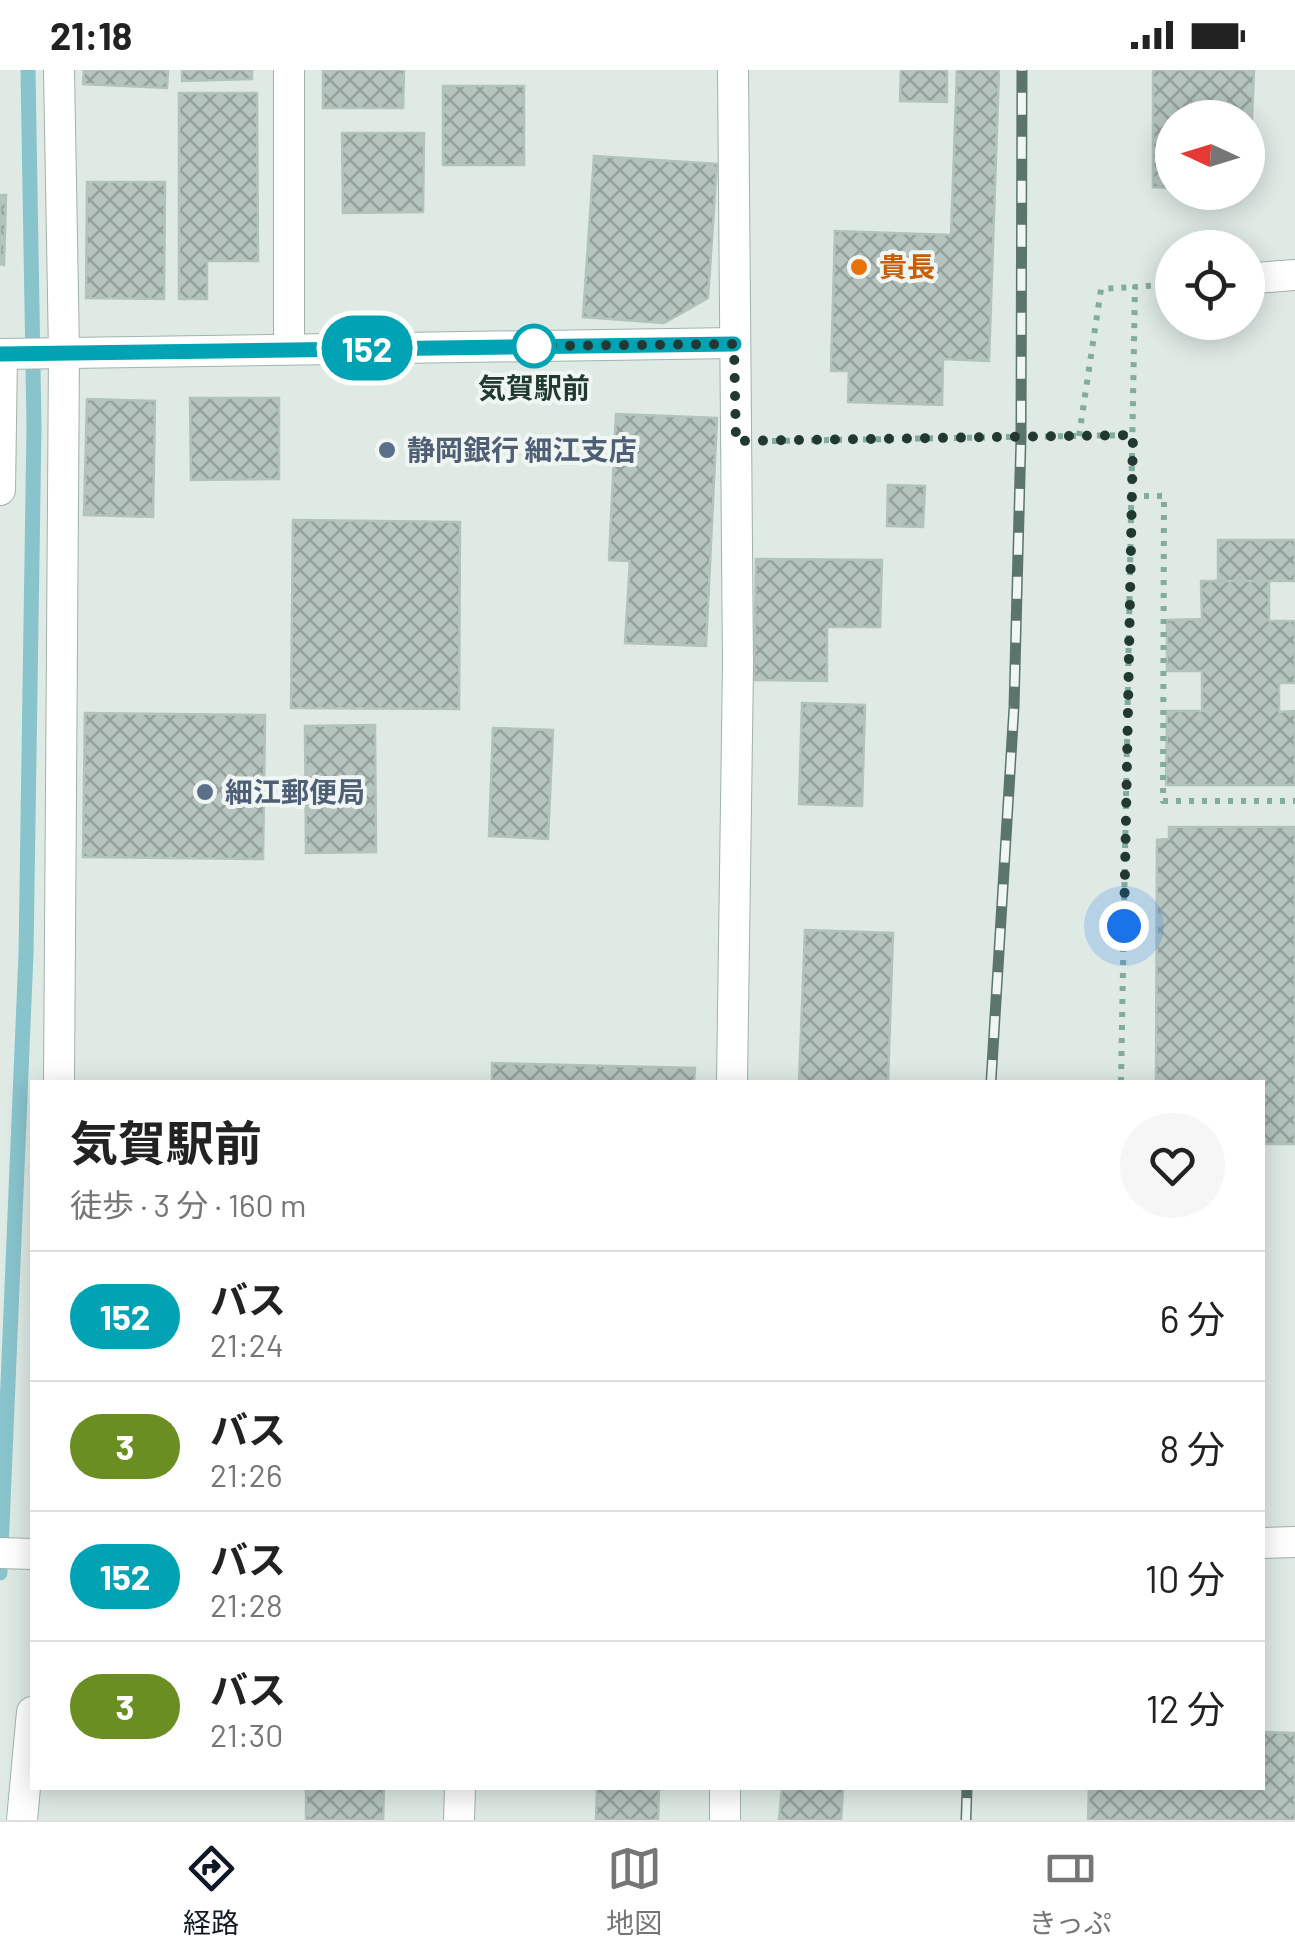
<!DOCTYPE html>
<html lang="ja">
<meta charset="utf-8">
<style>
body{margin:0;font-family:Barlow,"Noto Sans JP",sans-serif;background:#f6f6f6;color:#222;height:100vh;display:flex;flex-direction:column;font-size:38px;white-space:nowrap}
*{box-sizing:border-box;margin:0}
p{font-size:32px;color:#767676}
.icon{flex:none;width:55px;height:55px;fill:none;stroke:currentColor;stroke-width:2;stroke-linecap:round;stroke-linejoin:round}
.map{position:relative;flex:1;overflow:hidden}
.sheet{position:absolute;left:30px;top:1010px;width:1235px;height:710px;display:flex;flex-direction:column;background:#fff;border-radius:0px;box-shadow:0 5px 25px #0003}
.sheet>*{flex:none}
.badge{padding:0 20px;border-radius:32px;font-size:35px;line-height:65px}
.needle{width:65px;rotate:274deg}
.controls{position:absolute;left:1155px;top:30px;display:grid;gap:20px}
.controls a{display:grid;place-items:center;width:110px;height:110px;border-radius:50%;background:#fff;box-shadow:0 5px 25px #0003;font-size:50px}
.you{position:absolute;width:50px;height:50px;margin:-25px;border:8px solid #fff;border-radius:50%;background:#1a73e8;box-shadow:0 0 0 15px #1a73e833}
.map>.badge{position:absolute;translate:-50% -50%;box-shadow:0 0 0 5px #fff}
.round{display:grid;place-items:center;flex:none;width:105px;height:105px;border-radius:52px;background:#f6f6f6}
.summary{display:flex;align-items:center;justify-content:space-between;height:170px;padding:0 40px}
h1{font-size:48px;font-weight:700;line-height:75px}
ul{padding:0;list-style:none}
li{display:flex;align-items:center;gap:30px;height:130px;padding:0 40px;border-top:2px solid #e0e0e0}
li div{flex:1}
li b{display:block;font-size:38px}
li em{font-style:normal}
li .badge{min-width:110px;font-weight:700;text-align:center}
.status{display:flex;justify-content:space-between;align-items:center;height:70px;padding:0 50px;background:#fff;direction:ltr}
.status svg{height:28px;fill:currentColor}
.tab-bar{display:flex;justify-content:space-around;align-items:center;height:140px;border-top:2px solid #e0e0e0;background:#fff;font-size:28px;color:#767676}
.tab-bar a{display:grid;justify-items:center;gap:5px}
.tab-bar .active{color:#111827}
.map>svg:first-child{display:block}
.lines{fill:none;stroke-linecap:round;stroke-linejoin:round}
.stream{stroke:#89c4cd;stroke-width:15}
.building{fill:url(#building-cross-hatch);stroke:#b2c3bb;stroke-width:2.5}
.street-casing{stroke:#a2b1ac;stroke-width:32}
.secondary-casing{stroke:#9fb5ac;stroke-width:32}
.path{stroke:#81ac9e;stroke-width:6;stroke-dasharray:5 8;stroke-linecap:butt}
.street{stroke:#fff;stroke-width:30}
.secondary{stroke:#fff;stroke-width:30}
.rail-casing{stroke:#5b756d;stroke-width:11}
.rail{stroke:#eff6f3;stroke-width:8;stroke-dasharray:22;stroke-linecap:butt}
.line-casing{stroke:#fff;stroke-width:22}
.line{stroke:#00a3b4;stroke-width:15}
.walk{stroke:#213932;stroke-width:10;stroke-dasharray:0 18}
.food-dot{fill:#e8710a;stroke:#eff6f3;stroke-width:4}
.stop-dot{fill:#fff;stroke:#00a3b4;stroke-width:5}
.service-dot{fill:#5c6f8a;stroke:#eff6f3;stroke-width:4}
.labels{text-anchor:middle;stroke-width:8;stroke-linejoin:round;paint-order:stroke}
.food-label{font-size:28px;font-weight:bold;fill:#c56008;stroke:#eff6f3;text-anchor:start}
.stop-label{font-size:28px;font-weight:bold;fill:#213932;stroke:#eff6f3}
.service-label{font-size:28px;font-weight:bold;fill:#4e5e75;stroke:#eff6f3;text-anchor:start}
</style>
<div class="status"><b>21:18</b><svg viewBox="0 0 49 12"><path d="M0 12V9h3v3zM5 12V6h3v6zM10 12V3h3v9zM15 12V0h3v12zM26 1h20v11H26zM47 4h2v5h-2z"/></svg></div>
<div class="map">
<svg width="1295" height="1750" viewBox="0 0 1295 1750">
<defs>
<pattern id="building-cross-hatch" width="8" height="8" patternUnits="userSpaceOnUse" patternTransform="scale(2.5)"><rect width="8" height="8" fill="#b5c4be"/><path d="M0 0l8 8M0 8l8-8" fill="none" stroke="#93a09b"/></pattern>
</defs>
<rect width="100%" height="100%" fill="#dfeae5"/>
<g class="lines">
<path class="stream" d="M0,1503l26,-619 8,-528 -6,-356"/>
</g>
<g class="building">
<path d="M84,0h84l-1,18 -84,-4z"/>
<path d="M182,0h70v9l-70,2z"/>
<path d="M323,0h81l-1,38h-80z"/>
<path d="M901,0h46v32l-47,-1z"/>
<path d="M957,0h42l-10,291 -46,-2 -1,46 -94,-3 1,-31h-18l4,-140 116,4z"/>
<path d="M1153,0h101l-5,119 -1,-71h-76v70l-19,-1z"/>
<rect x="443" y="16" width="81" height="79"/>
<path d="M179,23h78l1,168h-51v38h-28z"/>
<path d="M342,63h82l-1,79 -80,1z"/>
<path d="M594,86l123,8 -9,134 -44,25 -81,-6z"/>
<path d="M87,112h78l-1,117 -78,-1z"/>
<path d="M0,125h6l-2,70 -4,-1z"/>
<path d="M190,328h89v81l-88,1z"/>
<path d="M87,329l68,2 -2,116 -69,-2z"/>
<path d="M616,344l101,4 -11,228 -81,-3 5,-82 -21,-1z"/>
<path d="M888,415l37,1 -2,41 -36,-1z"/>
<path d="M293,450l167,2 -1,187 -168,-1z"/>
<rect x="1218" y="470" width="77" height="41"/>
<path d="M756,489l126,1 -2,67h-53v54l-73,-1z"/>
<path d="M1201,511h68v40h26v62h-16v29l16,-1v74h-129l1,-74h35v-40h-35v-51l35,-1z"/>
<path d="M802,633l63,2 -3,101 -63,-2z"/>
<path d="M85,643l180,2 -2,144 -180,-2z"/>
<path d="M375,655l1,127 -70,1 -1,-127z"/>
<path d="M493,658l60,2 -5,109 -59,-3z"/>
<path d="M1169,757h126v317h-33v-62h-106l1,-242 12,-1z"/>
<path d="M805,860l88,3 -5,149h-89z"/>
<path d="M492,993l203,5 -1,14h-202z"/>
<path d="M1262,1662l33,1v87h-207l1,-32h173z"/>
<path d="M306,1718h78l-1,32h-77z"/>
<path d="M597,1718h62l-1,32h-62z"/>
<path d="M782,1718h61l-2,32h-62z"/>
</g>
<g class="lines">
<defs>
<g id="street">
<path d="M1255,208l40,-3"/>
<path d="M289,279v-279"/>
<path d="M0,420l2,-136"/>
<path d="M59,1012l5,-730 -5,-282"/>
<path d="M732,1012l6,-417 -5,-595"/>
<path d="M1262,1473l33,-1"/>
<path d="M0,1483l32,1"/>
<path d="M725,1718v32"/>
<path d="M22,1750l10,-108"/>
<path d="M459,1750l1,-32"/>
</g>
<path id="secondary" d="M0,284l734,-11"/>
</defs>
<use href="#street" class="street-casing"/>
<use href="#secondary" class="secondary-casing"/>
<g class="path">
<path d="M1079,366l22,-147 34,-2"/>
<path d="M772,371l361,-6"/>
<path d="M1131,426h33l-1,305h132"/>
<path d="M1121,1012l14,-795 37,-3"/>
</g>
<use href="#street" class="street"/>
<use href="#secondary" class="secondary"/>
<defs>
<g id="rail">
<path d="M991,1012l23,-375 7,-270 1,-367"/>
<path d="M966,1750l1,-32"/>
</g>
</defs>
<use href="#rail" class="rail-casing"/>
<use href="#rail" class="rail"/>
</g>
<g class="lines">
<defs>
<path id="line" d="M0,284l734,-10"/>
</defs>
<use href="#line" class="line-casing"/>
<use href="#line" class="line"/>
<path class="walk" d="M534,276l200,-2 2,97 397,-6 -9,491"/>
</g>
<circle class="food-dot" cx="859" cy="197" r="10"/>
<circle class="stop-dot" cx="534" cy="276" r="20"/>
<g class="service-dot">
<circle cx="387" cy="380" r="10"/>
<circle cx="205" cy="722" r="10"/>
</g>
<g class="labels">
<g class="food-label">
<text x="879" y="207">貴長</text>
</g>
<g class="stop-label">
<text x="534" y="328">気賀駅前</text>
</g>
<g class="service-label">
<text x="407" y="390">静岡銀行 細江支店</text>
<text x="225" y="732">細江郵便局</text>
</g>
</g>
</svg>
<div class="controls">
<a><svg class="needle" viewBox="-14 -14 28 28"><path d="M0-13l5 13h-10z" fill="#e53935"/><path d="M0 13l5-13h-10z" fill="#767676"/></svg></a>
<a><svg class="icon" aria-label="locate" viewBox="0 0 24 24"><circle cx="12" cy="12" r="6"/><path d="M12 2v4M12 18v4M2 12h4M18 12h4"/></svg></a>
</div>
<div class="you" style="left:1124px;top:856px"></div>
<b class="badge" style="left:367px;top:278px;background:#00a3b4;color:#fff">152</b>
<section class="sheet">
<div class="summary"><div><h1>気賀駅前</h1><p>徒歩 · 3 分 · 160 m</p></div><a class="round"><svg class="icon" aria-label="heart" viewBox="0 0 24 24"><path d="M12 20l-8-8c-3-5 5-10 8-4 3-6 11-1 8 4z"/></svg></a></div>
<ul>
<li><span class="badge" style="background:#00a3b4;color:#fff">152</span><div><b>バス</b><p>21:24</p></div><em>6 分</em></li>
<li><span class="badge" style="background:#6b8e23;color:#fff">3</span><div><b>バス</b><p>21:26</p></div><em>8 分</em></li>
<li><span class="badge" style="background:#00a3b4;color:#fff">152</span><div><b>バス</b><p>21:28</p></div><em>10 分</em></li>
<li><span class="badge" style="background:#6b8e23;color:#fff">3</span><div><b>バス</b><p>21:30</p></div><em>12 分</em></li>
</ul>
</section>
</div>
<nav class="tab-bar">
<a class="active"><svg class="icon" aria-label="directions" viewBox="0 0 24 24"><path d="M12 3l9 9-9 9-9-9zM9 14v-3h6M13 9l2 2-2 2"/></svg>経路</a>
<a><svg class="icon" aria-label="map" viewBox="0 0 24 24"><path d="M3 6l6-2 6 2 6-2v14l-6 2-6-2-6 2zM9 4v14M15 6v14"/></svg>地図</a>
<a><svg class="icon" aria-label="tickets" viewBox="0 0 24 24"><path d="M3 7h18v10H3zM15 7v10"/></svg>きっぷ</a>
</nav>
